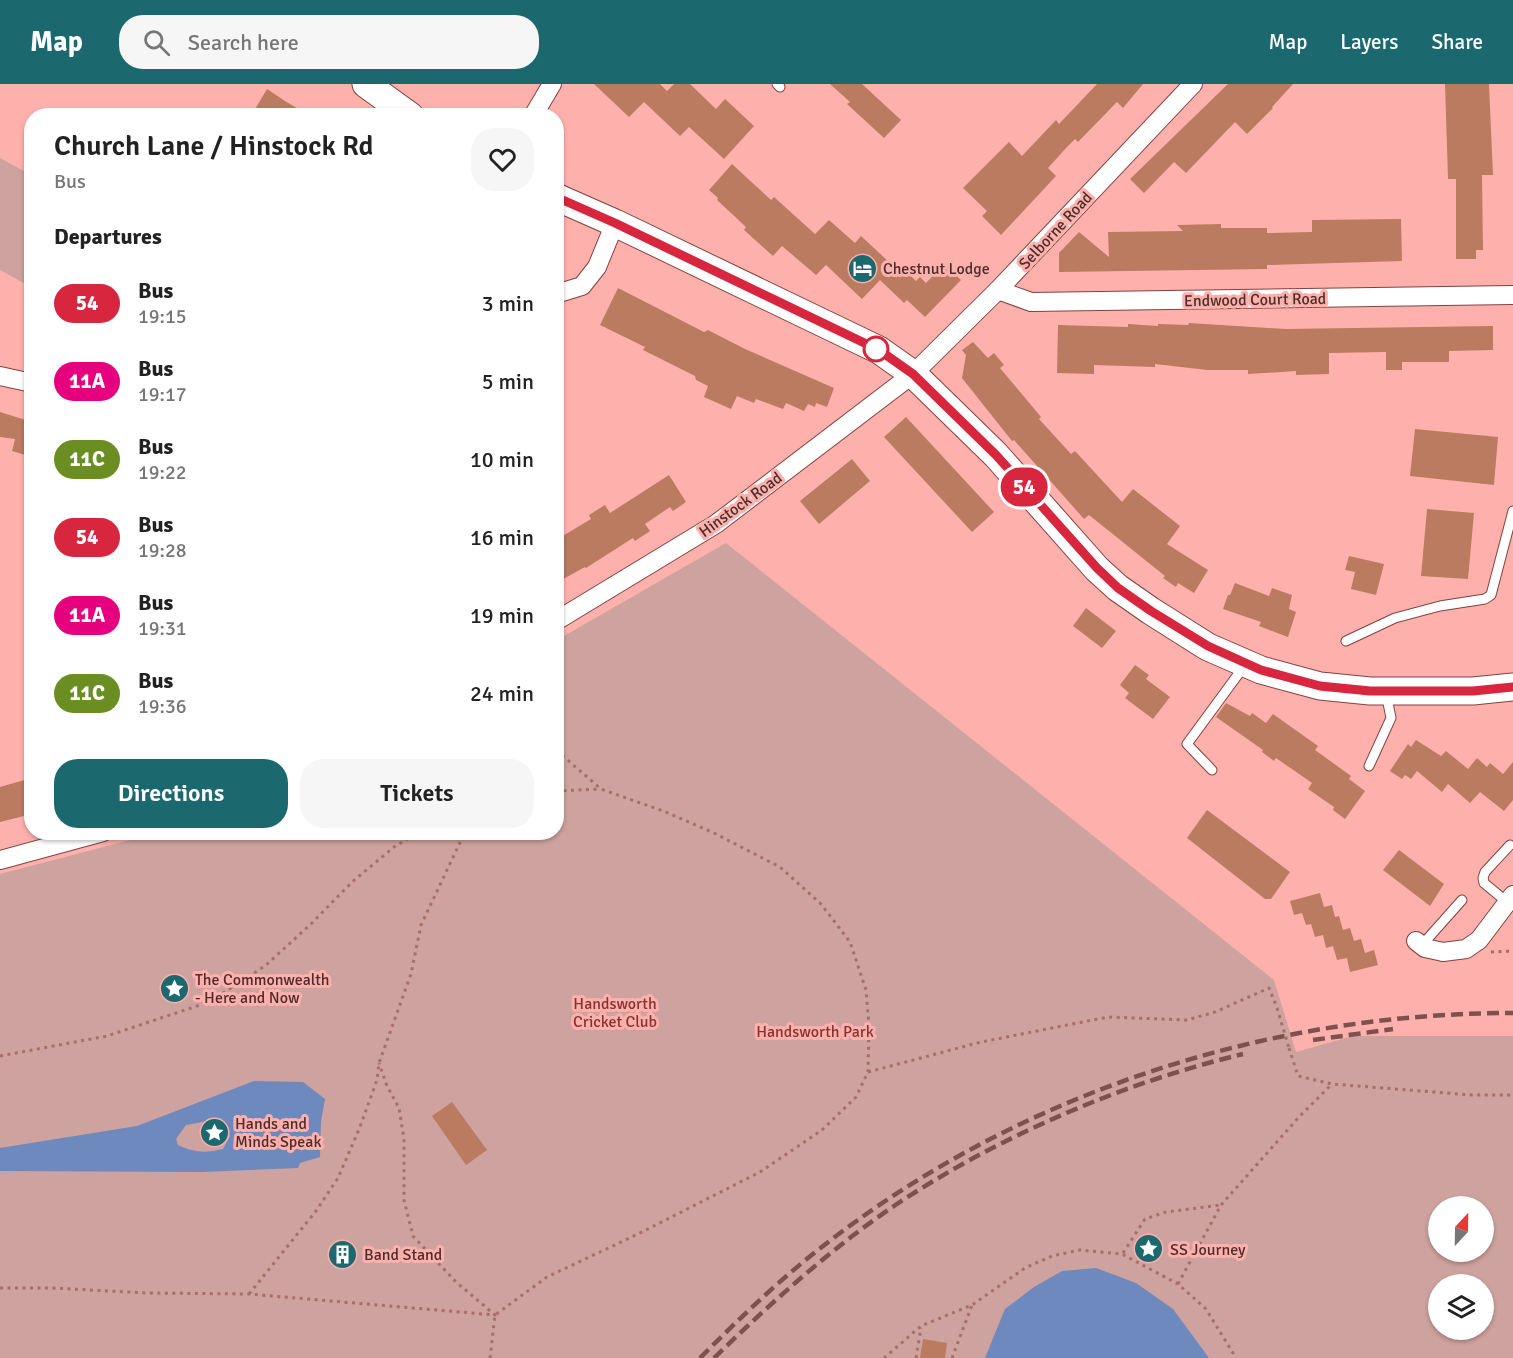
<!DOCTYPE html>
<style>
body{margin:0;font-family:Signika,sans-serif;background:#f6f6f6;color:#222;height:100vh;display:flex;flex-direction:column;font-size:22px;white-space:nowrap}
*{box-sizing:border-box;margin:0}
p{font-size:20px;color:#767676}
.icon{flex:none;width:33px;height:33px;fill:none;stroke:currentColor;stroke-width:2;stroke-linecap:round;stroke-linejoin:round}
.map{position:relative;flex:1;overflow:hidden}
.details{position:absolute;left:24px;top:24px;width:540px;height:732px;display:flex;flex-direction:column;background:#fff;border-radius:24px;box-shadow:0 2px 4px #0004}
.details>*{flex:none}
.badge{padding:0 12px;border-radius:20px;font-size:21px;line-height:39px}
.needle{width:39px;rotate:22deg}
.buttons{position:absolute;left:1428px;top:1112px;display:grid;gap:12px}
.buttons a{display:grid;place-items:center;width:66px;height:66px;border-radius:50%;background:#fff;box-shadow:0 2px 4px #0004;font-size:30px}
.map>.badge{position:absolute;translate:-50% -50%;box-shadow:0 0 0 3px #fff}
h2{padding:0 30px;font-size:22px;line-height:54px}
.round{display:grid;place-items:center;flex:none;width:63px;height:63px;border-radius:24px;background:#f6f6f6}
.head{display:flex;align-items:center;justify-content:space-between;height:102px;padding:0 30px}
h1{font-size:28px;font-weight:600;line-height:45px}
.button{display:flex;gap:12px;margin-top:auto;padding:12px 30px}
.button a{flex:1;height:69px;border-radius:24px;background:#1c686f;color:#fff;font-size:24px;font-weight:600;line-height:69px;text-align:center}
.button a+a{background:#f6f6f6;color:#222}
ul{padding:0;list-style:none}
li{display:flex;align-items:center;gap:18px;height:78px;padding:0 30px}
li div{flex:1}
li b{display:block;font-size:22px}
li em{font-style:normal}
li .badge{min-width:66px;font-weight:700;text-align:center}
header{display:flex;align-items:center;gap:36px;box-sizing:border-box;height:84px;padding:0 30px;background:#1c686f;color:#fff}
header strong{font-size:28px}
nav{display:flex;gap:33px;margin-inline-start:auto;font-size:21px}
.search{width:420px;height:54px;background:#f6f6f6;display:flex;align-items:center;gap:15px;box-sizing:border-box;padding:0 21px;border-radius:24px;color:#767676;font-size:22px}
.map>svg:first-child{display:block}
.green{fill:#cea29e;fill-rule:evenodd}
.water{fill:#6e89bd;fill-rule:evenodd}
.building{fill:#bb7b60}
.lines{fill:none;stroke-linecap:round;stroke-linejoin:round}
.lane-casing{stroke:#82413f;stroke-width:11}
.street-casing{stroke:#82413f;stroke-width:20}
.primary-casing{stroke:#82413f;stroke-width:29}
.path{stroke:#a56f6c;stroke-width:3;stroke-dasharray:3 4.5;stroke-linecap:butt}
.lane{stroke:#fff;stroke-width:9}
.street{stroke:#fff;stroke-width:18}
.primary{stroke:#fff;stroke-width:27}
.rail{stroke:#7c514e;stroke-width:4.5;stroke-dasharray:12 6;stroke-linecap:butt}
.path-bridge{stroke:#a56f6c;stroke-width:3;stroke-dasharray:3 4.5;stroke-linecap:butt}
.line-casing{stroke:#fff;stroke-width:14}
.line{stroke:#d7263d;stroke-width:9}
.stop-dot{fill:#fff;stroke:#d7263d;stroke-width:3}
.labels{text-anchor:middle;stroke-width:6;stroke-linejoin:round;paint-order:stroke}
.street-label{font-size:16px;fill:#4b2d2b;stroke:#feb1ac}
.poi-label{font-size:16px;fill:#4b2d2b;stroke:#feb1ac;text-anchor:start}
.park-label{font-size:16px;fill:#853231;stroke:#feb1ac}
</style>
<header>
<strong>Map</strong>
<div class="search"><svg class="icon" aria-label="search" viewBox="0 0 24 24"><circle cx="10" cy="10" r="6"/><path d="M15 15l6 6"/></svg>Search here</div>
<nav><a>Map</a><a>Layers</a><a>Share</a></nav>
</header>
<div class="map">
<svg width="1513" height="1274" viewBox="0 0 1513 1274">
<rect width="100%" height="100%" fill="#feb1ac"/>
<g class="green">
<path d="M0,74l31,17v112l-31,-17z"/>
<path d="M726,459l548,437 22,72 57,-16h160v322h-1513v-484l130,-34 22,-7 404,-1 1,-192zM1438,1122h46v45h-46zM1438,1200h46v45h-46z"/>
</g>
<g class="water">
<path d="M254,997l49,1 22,17 -4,22 -1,36 -20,6 -2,5 -96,4 -202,-1v-23l137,-22zM213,1036l12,4 5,12 -7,13c-17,4 -28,4 -45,-4l-2,-6 10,-14z"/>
<path d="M1096,1184l40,15 37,26 36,49h-224l20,-49 29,-22 28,-16z"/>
</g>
<g class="building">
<path d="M594,0h66l7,7 7,-7h16l26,25 9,-10 29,27 -30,33 -35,-32 -9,9 -36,-34 -15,15z"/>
<path d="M830,0h32l39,36 -17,18 -37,-34 3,-2z"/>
<path d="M1097,0h46l-20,24 -6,-6 -39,40 -3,-3 -8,8 -19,21 8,8 -55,59 -19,-19 5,-5 -24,-23 46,-46 13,14 34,-36 3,4z"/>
<path d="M1228,0h65l-21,23 1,1 -26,26 -12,-12 -49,51 -12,-11 -30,31 -14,-14z"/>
<path d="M1445,0h44l4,91h-11l1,75h-7v9h-20v-80h-8z"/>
<path d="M267,5l18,12 25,15h-48l-8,-5z"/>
<path d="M732,80l39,36 3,-3 41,37 14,-14 26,23 6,-7 42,39 3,-4 10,10 4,-4 6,6 18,-19 17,16 -36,37 -18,-17 -3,3 -24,-23 -18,19 -36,-34 -10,10 -34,-29 -9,10 -29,-26 2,-3 -29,-27 1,-2 -9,-8z"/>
<path d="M1401,135l1,42 -135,4v4l-208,3v-19l20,-21 30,25 -1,-25 75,-1 -6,-6 44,-1v4h46v5l45,-1v-12z"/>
<path d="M618,204l86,44 4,-2 37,19 89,39 -7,19 -11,-4 -1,4 -7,-3 -4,7 -18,-8 -3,6 -27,-10 -2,4 -17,-7 -6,13 -27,-12 4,-11 -12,-6 -1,-4 -52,-26 2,-3 -45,-22z"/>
<path d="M1189,239l97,6 207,-3v24l-44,1v11h-47v8h-16v-18l-57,1v21l-33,1v-4l-48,3v-4h-41l-52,-6v3l-61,-2v9l-37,-1 1,-48 70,2v-3l30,2v-2l30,1z"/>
<path d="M973,258l15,16 6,-5 10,12 -4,3 41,49 -2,2 32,35 4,-3 47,51 11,-13 47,37 -13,18 41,26 -14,23 -16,-10 -2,4 -13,-9 2,-2 -76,-61 -5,4 -70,-79 -2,1 -50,-63 4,-23 -4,-5z"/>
<path d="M0,328l32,10v35l-20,-6 3,-12 -15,-2z"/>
<path d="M906,333l88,95 -22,20 -88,-95z"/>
<path d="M1415,345l83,8 -4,48 -84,-9z"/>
<path d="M852,375l18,22 -51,43 -19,-23z"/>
<path d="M669,391l17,27 -13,9 -3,-4 -25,17 5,7 -15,10 -2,-3 -47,30 -1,-1 -29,16v-43l35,-21 -2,-4 16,-10 5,8z"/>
<path d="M1427,425l47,4 -6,66 -47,-3z"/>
<path d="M1349,472l35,8 -8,31 -25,-6 4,-17 -10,-2z"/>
<path d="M1235,499l34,13 3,-8 20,7 -3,14 7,3 -8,25 -29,-11 2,-4 -38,-13 5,-14h2z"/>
<path d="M1086,524l30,23 -14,17 -29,-22z"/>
<path d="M1135,581l14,10 -3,4 24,18 -17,22 -28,-21 4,-5 -9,-8z"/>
<path d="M1226,619l24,13 2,-3 14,10 7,-9 45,32 -3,4 36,26 -2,3 16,12 -20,28 -12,-9 1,-3 -26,-18 4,-6 -36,-25 -2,3 -12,-9 1,-2 -47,-33z"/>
<path d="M1416,656l25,16 5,-5 22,18 9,-11 10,9 3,-4 13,11 10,-12v38l-9,11 -24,-19 -10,11 -22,-19 -6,8 -25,-21 -6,8 -6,-4 -3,4 -12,-8 18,-27 3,3z"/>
<path d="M28,695l4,11v24l-32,8v-35z"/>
<path d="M1207,726l83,62 -19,27h-6l-78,-61z"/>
<path d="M1399,766l45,34 -14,22 -47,-36z"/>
<path d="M1320,809l4,14 8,-2 3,12 4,-1 4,14 7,-2 4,13 7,-2 4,14 9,-3 4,15 -28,7 -3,-14 -10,2 -4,-14 -7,2 -3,-13 -8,2 -4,-13 -5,1 -4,-12 -8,2 -4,-14z"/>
<path d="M452,1018l35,48 -21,15 -34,-49z"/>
<circle cx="344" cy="1170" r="13"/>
<path d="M923,1255l24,4 -2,15h-25z"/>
</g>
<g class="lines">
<defs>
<g id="lane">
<path d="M777,0l3,3"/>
<path d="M1346,557l49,-23 45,-12 45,-7 6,-4 22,-84"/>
<path d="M1369,682l22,-48 -5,-25"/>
<path d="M1212,686l-25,-26 58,-79"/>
<path d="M1507,818l-23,-19 -1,-5 2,-6 25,-27"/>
<path d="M1422,861l40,-45"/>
</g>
<g id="street">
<path d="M533,32l19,-32"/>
<path d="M998,206l33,12 482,-7"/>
<path d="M556,210l26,-8 15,-19 18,-44"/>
<path d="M0,292l32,7"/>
<path d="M556,537l160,-97 197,-150 85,-84 195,-206"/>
<path d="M0,776l103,-28"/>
<path d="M1416,857l9,7 18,4 23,-3 13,-9 34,-45"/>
</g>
<g id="primary">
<path d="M366,0l44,32"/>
<path d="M556,113l59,26 264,127 34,24 83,81 101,114 21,19 33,23 57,36 53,23 59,16 50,5h103l40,-4"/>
</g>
</defs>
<use href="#lane" class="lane-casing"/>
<use href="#street" class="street-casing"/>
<use href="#primary" class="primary-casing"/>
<g class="path">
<path d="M556,707l44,-2"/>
<path d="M1491,868l22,-1"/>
<path d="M1289,964l9,28 34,8 140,11h41"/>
<path d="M0,972l107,-20 102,-34 56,-36 47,-43 40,-41 42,-35 25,-15"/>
<path d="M868,988l113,-30 127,-25 79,3 28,-8 54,-24 8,20"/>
<path d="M1123,1169l22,-34 21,-7 55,-7"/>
<path d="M1178,1200l43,-79 78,-88 33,-33"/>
<path d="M0,1204h52l95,5 102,1 246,21 -40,-34 -42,-45 -9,-36v-61l-5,-31 -12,-22 -8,-23"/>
<path d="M249,1210l67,-83 22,-33 22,-51 17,-47 2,-17 32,-89 10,-49 44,-93"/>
<path d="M490,1274l5,-43 52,-38 91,-43 122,-62 62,-42 34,-33 12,-25 1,-46 -3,-36 -16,-48 -29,-38 -41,-37 -66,-34 -48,-21 -65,-23 -45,-39"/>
<path d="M884,1274l37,-32 51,-21 53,-37 27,-12 28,-6 42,4 56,30 28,25 30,49"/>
<path d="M916,1274l5,-30"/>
<path d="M952,1274l20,-53"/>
</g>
<use href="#lane" class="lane"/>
<use href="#street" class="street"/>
<use href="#primary" class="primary"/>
<g class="rail">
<path d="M1313,956l80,-11"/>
<path d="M700,1274c38,-38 76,-75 118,-108 196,-155 445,-237 695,-237"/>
<path d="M714,1274c57,-55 115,-108 180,-152 103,-69 228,-123 349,-152"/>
</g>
<path class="path-bridge" d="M1277,924l12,40"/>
</g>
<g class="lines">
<defs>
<path id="line" d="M556,113l59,26 264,127 34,24 83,81 101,113 21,20 33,23 57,35 53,24 59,16 50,5h103l40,-4"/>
</defs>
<use href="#line" class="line-casing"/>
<use href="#line" class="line"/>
</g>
<defs>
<symbol id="hotel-disc" viewBox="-11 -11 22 22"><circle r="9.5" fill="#1c686f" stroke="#feb1ac"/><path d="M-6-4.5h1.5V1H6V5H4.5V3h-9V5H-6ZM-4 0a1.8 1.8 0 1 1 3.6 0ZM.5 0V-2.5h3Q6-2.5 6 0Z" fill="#fff"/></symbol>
<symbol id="sight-disc" viewBox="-11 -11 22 22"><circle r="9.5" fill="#1c686f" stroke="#feb1ac"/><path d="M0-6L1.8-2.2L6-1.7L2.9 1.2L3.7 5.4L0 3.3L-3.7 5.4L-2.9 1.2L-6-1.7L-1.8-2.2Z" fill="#fff"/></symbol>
<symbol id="building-disc" viewBox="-11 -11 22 22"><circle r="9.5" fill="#1c686f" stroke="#feb1ac"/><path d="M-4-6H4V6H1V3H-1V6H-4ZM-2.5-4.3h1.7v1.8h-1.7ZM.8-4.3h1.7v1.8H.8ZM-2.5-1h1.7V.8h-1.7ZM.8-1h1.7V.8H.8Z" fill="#fff"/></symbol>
</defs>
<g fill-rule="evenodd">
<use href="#hotel-disc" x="846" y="168" width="33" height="33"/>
<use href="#sight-disc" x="158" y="888" width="33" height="33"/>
<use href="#sight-disc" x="198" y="1032" width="33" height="33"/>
<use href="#sight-disc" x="1132" y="1148" width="33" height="33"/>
<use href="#building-disc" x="326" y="1154" width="33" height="33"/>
</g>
<circle class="stop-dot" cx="876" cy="265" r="12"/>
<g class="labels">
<g class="street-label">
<text transform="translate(1055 146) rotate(-47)" y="6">Selborne Road</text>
<text transform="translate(1255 215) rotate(-1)" y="6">Endwood Court Road</text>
<text transform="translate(740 420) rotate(-36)" y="6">Hinstock Road</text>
</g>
<g class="poi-label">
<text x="883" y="190">Chestnut Lodge</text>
<text x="195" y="901">The Commonwealth<tspan x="195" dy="18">- Here and Now</tspan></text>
<text x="235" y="1045">Hands and<tspan x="235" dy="18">Minds Speak</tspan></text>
<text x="1170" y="1171">SS Journey</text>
<text x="364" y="1176">Band Stand</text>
</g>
<g class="park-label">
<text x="615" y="925">Handsworth<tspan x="615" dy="18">Cricket Club</tspan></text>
<text x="815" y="953">Handsworth Park</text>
</g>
</g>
</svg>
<div class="buttons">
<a><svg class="needle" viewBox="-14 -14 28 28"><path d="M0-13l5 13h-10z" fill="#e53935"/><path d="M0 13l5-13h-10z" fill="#767676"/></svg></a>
<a><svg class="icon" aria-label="layers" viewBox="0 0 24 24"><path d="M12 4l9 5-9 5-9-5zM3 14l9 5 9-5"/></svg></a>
</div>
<b class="badge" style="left:1024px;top:403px;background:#d7263d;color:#fff">54</b>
<section class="details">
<div class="head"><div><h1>Church Lane / Hinstock Rd</h1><p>Bus</p></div><a class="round"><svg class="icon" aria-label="heart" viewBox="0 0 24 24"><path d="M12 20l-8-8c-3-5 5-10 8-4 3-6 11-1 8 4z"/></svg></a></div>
<h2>Departures</h2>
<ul>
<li><span class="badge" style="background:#d7263d;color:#fff">54</span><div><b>Bus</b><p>19:15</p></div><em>3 min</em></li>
<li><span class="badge" style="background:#e6007e;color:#fff">11A</span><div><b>Bus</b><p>19:17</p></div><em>5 min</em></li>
<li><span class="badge" style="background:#6b8e23;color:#fff">11C</span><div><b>Bus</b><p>19:22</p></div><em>10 min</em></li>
<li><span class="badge" style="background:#d7263d;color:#fff">54</span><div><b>Bus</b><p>19:28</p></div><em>16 min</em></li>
<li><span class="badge" style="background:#e6007e;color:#fff">11A</span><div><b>Bus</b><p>19:31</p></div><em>19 min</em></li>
<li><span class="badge" style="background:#6b8e23;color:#fff">11C</span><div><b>Bus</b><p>19:36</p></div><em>24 min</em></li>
</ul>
<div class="button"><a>Directions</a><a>Tickets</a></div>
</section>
</div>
